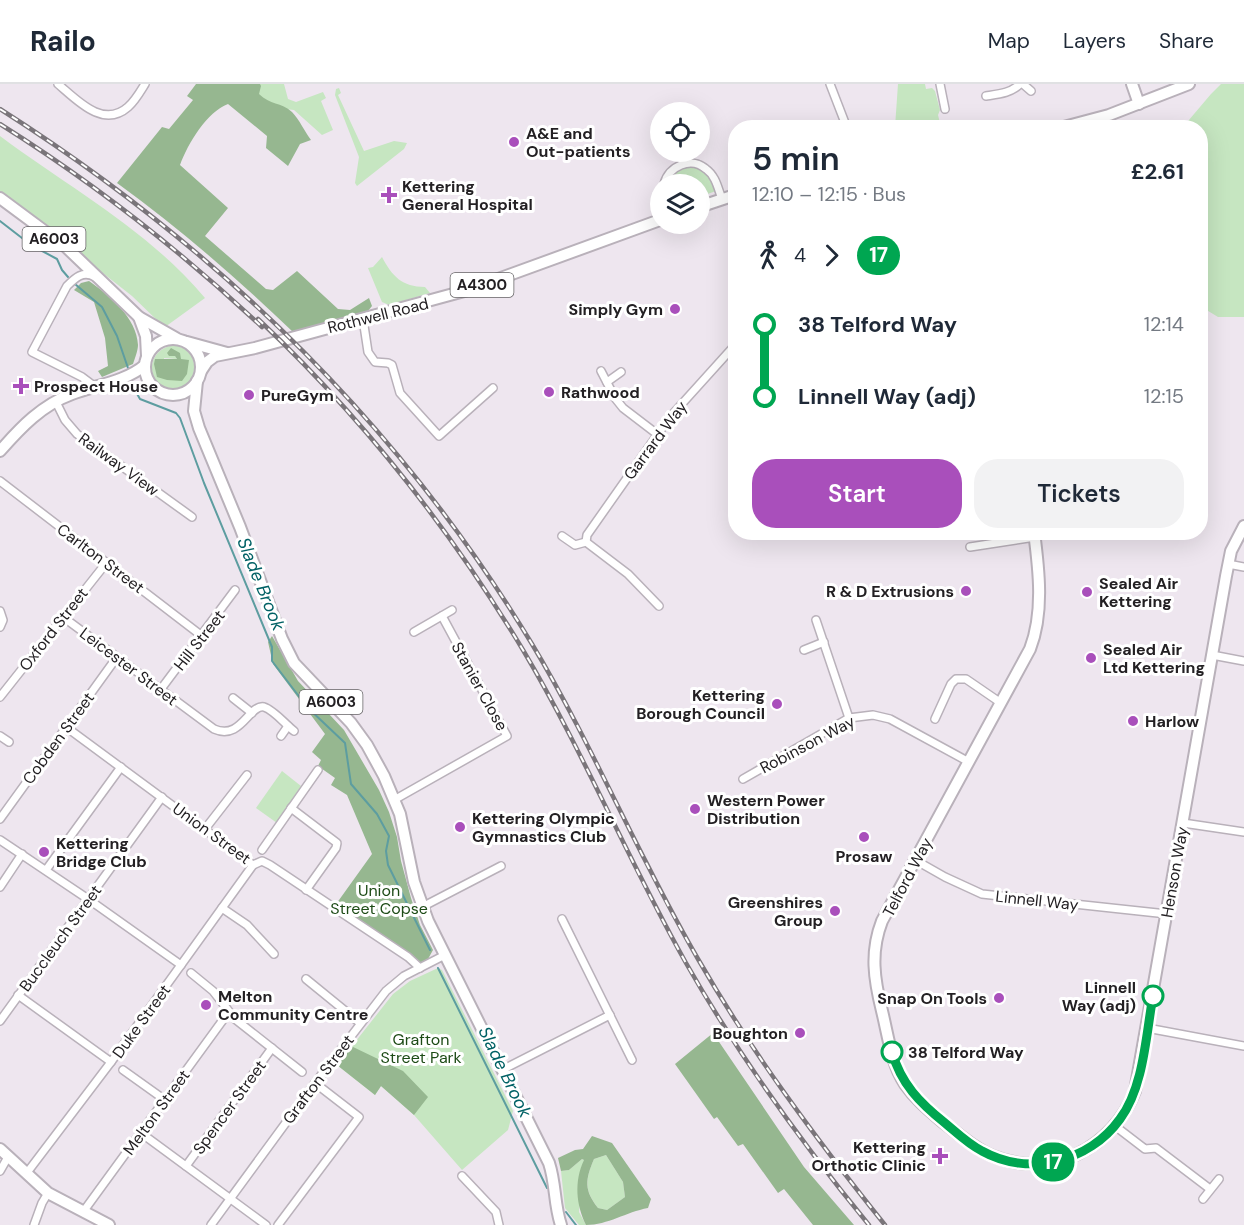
<!DOCTYPE html>
<meta charset="utf-8">
<style>
body{margin:0;font-family:"DM Sans",sans-serif;background:#f2f2f3;color:#1f2937;height:100vh;display:flex;flex-direction:column;font-size:22px;white-space:nowrap}
*{box-sizing:border-box;margin:0}
p{font-size:20px;color:#747a83}
.icon{flex:none;width:33px;height:33px;fill:none;stroke:currentColor;stroke-width:2;stroke-linecap:round;stroke-linejoin:round}
.map{position:relative;flex:1;overflow:hidden}
.sheet{position:absolute;left:728px;top:36px;width:480px;height:420px;display:flex;flex-direction:column;background:#fff;border-radius:24px;box-shadow:0 6px 24px #0002}
.sheet>*{flex:none}
.badge{padding:0 12px;border-radius:20px;font-size:21px;line-height:39px}
.tools{position:absolute;left:650px;top:18px;display:grid;gap:12px}
.tools a{display:grid;place-items:center;width:60px;height:60px;border-radius:50%;background:#fff;box-shadow:0 6px 24px #0002;font-size:30px}
.map>.badge{position:absolute;translate:-50% -50%;box-shadow:0 0 0 3px #fff}
.legs{display:flex;align-items:center;gap:9px;height:66px;padding:0 24px;font-size:20px}
.legs p{margin-inline-start:auto}
.head{display:flex;align-items:center;justify-content:space-between;height:102px;padding:0 24px}
h1{font-size:33px;font-weight:600;line-height:45px}
.cta{display:flex;gap:12px;margin-top:auto;padding:12px 24px}
.cta a{flex:1;height:69px;border-radius:24px;background:#a94fbb;color:#fff;font-size:24px;font-weight:600;line-height:69px;text-align:center}
.cta a+a{background:#f2f2f3;color:#1f2937}
ul{padding:0 24px;list-style:none}
li{display:flex;align-items:center;gap:21px;height:72px;font-size:22px}
li i{display:grid;place-items:center;width:9px;height:100%;margin:0 8px;background:currentColor}
li i::after{content:'';width:15px;height:15px;margin:-8px;border:4px solid;border-radius:50%;background:#fff}
li p{margin-inline-start:auto}
li:first-child i{background:linear-gradient(#0000 50%,currentColor 0)}
li:last-child i{background:linear-gradient(currentColor 50%,#0000 0)}
header{display:flex;align-items:center;gap:36px;box-sizing:border-box;height:84px;padding:0 30px;background:#fff;border-bottom:2px solid #e0e1e3}
header strong{font-size:28px}
nav{display:flex;gap:33px;margin-inline-start:auto;font-size:21px}
.map>svg:first-child{display:block}
.green{fill:#c6e6c1;fill-rule:evenodd}
.forest{fill:#96b790;fill-rule:evenodd}
.lines{fill:none;stroke-linecap:round;stroke-linejoin:round}
.stream{stroke:#5d9da0;stroke-width:2}
.street-casing{stroke:#b9b1ba;stroke-width:10}
.secondary-casing{stroke:#b9b1ba;stroke-width:14}
.primary-casing{stroke:#b9b1ba;stroke-width:14}
.street{stroke:#fff;stroke-width:7}
.secondary{stroke:#fff;stroke-width:10}
.primary{stroke:#fff;stroke-width:10}
.rail-casing{stroke:#7a757a;stroke-width:4.5}
.rail{stroke:#fff;stroke-width:2;stroke-dasharray:7;stroke-linecap:butt}
.line-1-casing{stroke:#fff;stroke-width:14}
.line-1{stroke:#00a651;stroke-width:9}
.poi-dot{fill:#a94fbb;stroke:#fff;stroke-width:2}
.stop-1-dot{fill:#fff;stroke:#00a651;stroke-width:3}
.labels{text-anchor:middle;stroke-width:6;stroke-linejoin:round;paint-order:stroke}
.shield{fill:#fff;stroke:#656365;stroke-width:1.5}
.shield-label{font-size:15px;font-weight:bold;fill:#232023}
.poi-label{font-size:16px;font-weight:bold;fill:#232023;stroke:#fff;text-anchor:start}
.street-label{font-size:16px;fill:#232023;stroke:#fff}
.park-label{font-size:16px;fill:#1d4b16;stroke:#fff}
.stop-label{font-size:16px;font-weight:bold;fill:#232023;stroke:#fff;text-anchor:end}
.water-label{font-size:18px;font-style:italic;fill:#006165;stroke:#fff}
</style>
<header>
<strong>Railo</strong>
<nav><a>Map</a><a>Layers</a><a>Share</a></nav>
</header>
<div class="map">
<svg width="1244" height="1141" viewBox="0 0 1244 1141">
<rect width="100%" height="100%" fill="#eee6ef"/>
<g class="green">
<path d="M243,0h41l4,15 8,3 27,-10 3,6 -5,3 12,29 -11,5 -28,-25 -25,-3z"/>
<path d="M898,0h27l1,5 6,-1 3,3 5,19 -2,5 3,12h-46z"/>
<path d="M1221,0h23v233h-26l-18,-11v-178l-17,-1 28,-33z"/>
<path d="M339,4l2,5 -3,2 26,56 30,-10 13,2 -3,6 -47,37 -2,-3 4,-26 -24,-62 1,-6z"/>
<path d="M0,52c71,53 147,93 205,162l-40,29 -5,-4 -28,-27 -132,-104z"/>
<path d="M690,81c15,4 21,12 26,26l-17,6v-13h-32l9,-14z"/>
<path d="M382,173c10,19 20,30 43,30l5,6 -41,12 -7,-3 -14,-34 5,-1z"/>
<path d="M173,261c13,2 23,11 21,25 -1,9 -5,15 -13,18 -30,9 -43,-35 -8,-43zM175,272l6,3 -14,21 -3,-22 13,1z"/>
<path d="M282,687l19,15 -24,37 -21,-15z"/>
<path d="M438,884l4,2 71,141 -5,19 -46,40 -48,-55 -33,-29 -6,9 -38,-30 56,-71 17,-13z"/>
<path d="M606,1071l17,27 2,15 -18,13 -9,-2c-14,-18 -13,-28 -4,-49z"/>
<path d="M582,1075l2,1 -5,52 7,13h-7l-14,-17 -4,-37 8,-1z"/>
</g>
<g class="forest">
<path d="M196,0h64l1,2 -2,8c11,11 22,8 33,18 7,7 13,20 19,28l-11,4 -12,22 -22,-18 1,-12 -39,-32c-21,8 -40,39 -48,61l48,43 -23,28 61,53 7,1 24,-19 41,38 12,1 19,-12 3,8 -4,5 -75,21c-55,-53 -114,-104 -176,-149l45,-56 7,2 24,-29 -6,-4z"/>
<path d="M89,197c20,14 48,37 49,64 0,5 -3,13 -5,19l-31,13 -4,-6 10,-5 -3,-28 -11,-36 -20,-12 7,-7z"/>
<path d="M171,264l9,5 1,6 8,1 -2,14 -5,7 -15,-1 -10,-3 -3,-13 1,-5h22l-2,-3h-6l-2,-3z"/>
<path d="M272,552l26,45 46,49 35,60 10,22 8,25 4,24 10,37 9,27 13,25 -5,9 -10,5 -84,-57 38,-53 -25,-59 -16,-10 4,-7 -17,-12 3,-6 -9,-8 13,-18 -52,-70 -5,-22z"/>
<path d="M713,949l91,134 50,58h-41l-29,-36 -6,4 -35,-49 -5,2 -21,-29 -3,2 -39,-55z"/>
<path d="M351,962l52,25 25,26 -14,18 -33,-29 -6,9 -38,-30z"/>
<path d="M592,1052l20,7 39,56 -3,9c-22,4 -40,17 -62,17 -10,-20 -12,-44 -2,-65l-2,-1 -13,11 -8,1 -3,-13 17,-8 8,-1zM606,1071l17,27 2,15 -18,13 -9,-2c-14,-18 -13,-28 -4,-49z"/>
</g>
<g class="lines">
<g class="stream">
<path d="M0,137l31,24 26,14 5,11 6,7"/>
<path d="M75,200l27,23 15,29 11,32"/>
<path d="M136,308l4,7 36,14 4,5 24,65 68,164v14l35,46 38,36 6,41 26,30 12,22 -3,15 2,14 42,85"/>
<path d="M438,884l109,220"/>
<path d="M566,1128l10,13"/>
</g>
<defs>
<g id="street">
<path d="M58,0c19,16 45,45 70,23 7,-6 12,-15 17,-23"/>
<path d="M830,0l17,44"/>
<path d="M940,0l5,25"/>
<path d="M1023,0l8,7"/>
<path d="M986,12c13,-2 25,-3 34,-12"/>
<path d="M664,100c5,-18 27,-28 42,-15 10,7 12,20 16,30"/>
<path d="M363,235l5,33 7,10 13,1 4,2 8,28 39,43 54,-48"/>
<path d="M601,287l14,27 8,10 34,26"/>
<path d="M607,298l14,-10"/>
<path d="M94,302l-12,-9 -50,-25 35,-66c8,-8 16,-16 28,-9"/>
<path d="M56,318l9,18 12,14 115,83"/>
<path d="M0,397l202,155"/>
<path d="M562,452l13,9 11,-3"/>
<path d="M586,458l1,-7 83,-118 65,-72"/>
<path d="M586,458l42,32 31,32"/>
<path d="M970,463l65,-10"/>
<path d="M1228,480l16,3"/>
<path d="M0,527l3,9 -3,7"/>
<path d="M63,533l151,112c27,12 35,-25 50,-22 10,3 22,18 30,24"/>
<path d="M816,536l33,98"/>
<path d="M414,548l38,-22"/>
<path d="M804,566l20,-8"/>
<path d="M1212,571l32,6"/>
<path d="M161,605l74,-99"/>
<path d="M0,613l107,-135"/>
<path d="M233,614l19,15"/>
<path d="M935,635l16,-35 5,-5h10l35,24"/>
<path d="M66,643l187,138 9,-4 8,4 138,92 12,11"/>
<path d="M0,652l9,6"/>
<path d="M281,652l7,-10"/>
<path d="M743,695l106,-61 24,-3 17,4 79,43"/>
<path d="M394,716l113,-64 -65,-120"/>
<path d="M291,724l46,35 -1,5 -30,42"/>
<path d="M0,735l117,-162"/>
<path d="M1183,739l61,9"/>
<path d="M205,745l42,-54"/>
<path d="M0,756l88,59 93,66"/>
<path d="M262,766l56,-80"/>
<path d="M915,776l30,17 37,17 185,20"/>
<path d="M46,786l75,-103"/>
<path d="M0,803l22,-33"/>
<path d="M422,823l79,-41"/>
<path d="M222,824l25,17 27,29"/>
<path d="M562,835l70,141"/>
<path d="M191,889l22,18 22,28 67,53"/>
<path d="M306,895l54,44"/>
<path d="M18,911l93,67"/>
<path d="M0,937l162,-224"/>
<path d="M1147,944l97,18"/>
<path d="M123,986l42,30"/>
<path d="M502,986l108,-55"/>
<path d="M1115,1042l30,23 11,-1 54,41"/>
<path d="M141,1049l125,92"/>
<path d="M186,1082l86,-118"/>
<path d="M0,1087l8,-14"/>
<path d="M26,1090l85,-112 142,-197"/>
<path d="M462,1092l34,36 3,13"/>
<path d="M1203,1115l16,-20"/>
<path d="M83,1128l145,-199"/>
<path d="M34,1141l8,-22 6,-10"/>
<path d="M211,1141l104,-142 71,-92 18,-15 41,-21"/>
<path d="M278,1141l81,-108 -44,-34"/>
</g>
<g id="secondary">
<path d="M1132,0l7,20"/>
<path d="M1034,448c5,38 10,81 -4,117l-148,272c-12,31 -8,58 0,90 6,24 9,52 23,73 11,16 25,27 39,39 16,12 31,26 49,33 59,24 120,-8 142,-65l91,-515 5,-25 13,-25"/>
</g>
<g id="primary">
<path d="M1060,44l49,-13 80,-31"/>
<path d="M0,114l66,49 73,70 37,21"/>
<path d="M699,123l36,-12"/>
<path d="M139,233l7,19 1,20"/>
<circle cx="173" cy="283" r="28"/>
<path d="M187,258l40,11"/>
<path d="M201,287l6,-9 8,-6 40,-8 213,-58 192,-70"/>
<path d="M197,297l-3,30 5,17 41,99 42,112 12,24 57,60 16,22 17,31 16,38 14,68 14,39 121,242c7,21 5,42 12,62"/>
<path d="M0,367c21,-24 42,-46 72,-57 24,-9 53,-12 73,-29"/>
<path d="M0,1065l48,44 61,32"/>
</g>
</defs>
<use href="#street" class="street-casing"/>
<use href="#secondary" class="secondary-casing"/>
<use href="#primary" class="primary-casing"/>
<use href="#street" class="street"/>
<use href="#secondary" class="secondary"/>
<use href="#primary" class="primary"/>
<defs>
<g id="rail">
<path d="M0,25c217,138 399,315 532,535 61,102 106,212 166,315 54,94 119,181 187,266"/>
<path d="M0,40c94,59 181,127 262,203"/>
<path d="M258,235c103,97 192,210 265,331 60,101 105,210 163,313 53,93 115,179 183,262"/>
</g>
</defs>
<use href="#rail" class="rail-casing"/>
<use href="#rail" class="rail"/>
</g>
<g class="lines">
<defs>
<path id="line-1" d="M892,968c9,32 28,51 53,71 12,10 23,21 37,28 47,26 107,11 138,-32 24,-32 26,-85 33,-123"/>
</defs>
<use href="#line-1" class="line-1-casing"/>
<use href="#line-1" class="line-1"/>
</g>
<g class="poi-dot">
<circle cx="514" cy="58" r="6"/>
<path d="M386 102h6v6h6v6h-6v6h-6v-6h-6v-6h6z"/>
<circle cx="675" cy="225" r="6"/>
<path d="M18 293h6v6h6v6h-6v6h-6v-6h-6v-6h6z"/>
<circle cx="549" cy="308" r="6"/>
<circle cx="249" cy="311" r="6"/>
<circle cx="966" cy="507" r="6"/>
<circle cx="1087" cy="508" r="6"/>
<circle cx="1091" cy="574" r="6"/>
<circle cx="777" cy="620" r="6"/>
<circle cx="1133" cy="637" r="6"/>
<circle cx="695" cy="725" r="6"/>
<circle cx="460" cy="743" r="6"/>
<circle cx="864" cy="753" r="6"/>
<circle cx="44" cy="768" r="6"/>
<circle cx="835" cy="827" r="6"/>
<circle cx="999" cy="914" r="6"/>
<circle cx="206" cy="921" r="6"/>
<circle cx="800" cy="949" r="6"/>
<path d="M937 1063h6v6h6v6h-6v6h-6v-6h-6v-6h6z"/>
</g>
<g class="stop-1-dot">
<circle cx="1153" cy="912" r="10"/>
<circle cx="892" cy="968" r="10"/>
</g>
<g class="labels">
<g class="shield">
<rect x="22.5" y="143" width="63" height="24" rx="4.5"/>
<rect x="450.5" y="189" width="63" height="24" rx="4.5"/>
<rect x="299.5" y="606" width="63" height="24" rx="4.5"/>
</g>
<g class="shield-label">
<text x="54" y="160">A6003</text>
<text x="482" y="206">A4300</text>
<text x="331" y="623">A6003</text>
</g>
<g class="poi-label">
<text x="526" y="55">A&amp;E and<tspan x="526" dy="18">Out-patients</tspan></text>
<text x="402" y="108">Kettering<tspan x="402" dy="18">General Hospital</tspan></text>
<text x="663" y="231" text-anchor="end">Simply Gym</text>
<text x="34" y="308">Prospect House</text>
<text x="561" y="314">Rathwood</text>
<text x="261" y="317">PureGym</text>
<text x="1099" y="505">Sealed Air<tspan x="1099" dy="18">Kettering</tspan></text>
<text x="954" y="513" text-anchor="end">R &amp; D Extrusions</text>
<text x="1103" y="571">Sealed Air<tspan x="1103" dy="18">Ltd Kettering</tspan></text>
<text x="765" y="617" text-anchor="end">Kettering<tspan x="765" dy="18">Borough Council</tspan></text>
<text x="1145" y="643">Harlow</text>
<text x="707" y="722">Western Power<tspan x="707" dy="18">Distribution</tspan></text>
<text x="472" y="740">Kettering Olympic<tspan x="472" dy="18">Gymnastics Club</tspan></text>
<text x="56" y="765">Kettering<tspan x="56" dy="18">Bridge Club</tspan></text>
<text x="864" y="778" text-anchor="middle">Prosaw</text>
<text x="823" y="824" text-anchor="end">Greenshires<tspan x="823" dy="18">Group</tspan></text>
<text x="218" y="918">Melton<tspan x="218" dy="18">Community Centre</tspan></text>
<text x="987" y="920" text-anchor="end">Snap On Tools</text>
<text x="788" y="955" text-anchor="end">Boughton</text>
<text x="926" y="1069" text-anchor="end">Kettering<tspan x="926" dy="18">Orthotic Clinic</tspan></text>
</g>
<g class="street-label">
<text transform="translate(378 231) rotate(-14)" y="6">Rothwell Road</text>
<text transform="translate(655 356) rotate(-53)" y="6">Garrard Way</text>
<text transform="translate(119 380) rotate(36)" y="6">Railway View</text>
<text transform="translate(101 474) rotate(37)" y="6">Carlton Street</text>
<text transform="translate(53 545) rotate(-52)" y="6">Oxford Street</text>
<text transform="translate(199 556) rotate(-52)" y="6">Hill Street</text>
<text transform="translate(129 582) rotate(37)" y="6">Leicester Street</text>
<text transform="translate(480 602) rotate(61)" y="6">Stanier Close</text>
<text transform="translate(58 654) rotate(-54)" y="6">Cobden Street</text>
<text transform="translate(807 660) rotate(-28)" y="6">Robinson Way</text>
<text transform="translate(212 749) rotate(36)" y="6">Union Street</text>
<text transform="translate(1174 788) rotate(-80)" y="6">Henson Way</text>
<text transform="translate(907 793) rotate(-62)" y="6">Telford Way</text>
<text transform="translate(1037 816) rotate(6)" y="6">Linnell Way</text>
<text transform="translate(60 854) rotate(-54)" y="6">Buccleuch Street</text>
<text transform="translate(141 937) rotate(-54)" y="6">Duke Street</text>
<text transform="translate(318 995) rotate(-53)" y="6">Grafton Street</text>
<text transform="translate(229 1023) rotate(-54)" y="6">Spencer Street</text>
<text transform="translate(156 1028) rotate(-54)" y="6">Melton Street</text>
</g>
<g class="park-label">
<text x="379" y="812">Union<tspan x="379" dy="18">Street Copse</tspan></text>
<text x="421" y="961">Grafton<tspan x="421" dy="18">Street Park</tspan></text>
</g>
<g class="stop-label">
<text x="1136" y="909">Linnell<tspan x="1136" dy="18">Way (adj)</tspan></text>
<text x="908" y="974" text-anchor="start">38 Telford Way</text>
</g>
<g class="water-label">
<text transform="translate(261 500) rotate(68)" y="6">Slade Brook</text>
<text transform="translate(505 988) rotate(64)" y="6">Slade Brook</text>
</g>
</g>
</svg>
<div class="tools">
<a><svg class="icon" aria-label="locate" viewBox="0 0 24 24"><circle cx="12" cy="12" r="6"/><path d="M12 2v4M12 18v4M2 12h4M18 12h4"/></svg></a>
<a><svg class="icon" aria-label="layers" viewBox="0 0 24 24"><path d="M12 4l9 5-9 5-9-5zM3 14l9 5 9-5"/></svg></a>
</div>
<b class="badge" style="left:1053px;top:1078px;background:#00a651;color:#fff">17</b>
<section class="sheet">
<div class="head"><div><h1>5 min</h1><p>12:10 – 12:15 · Bus</p></div><b>£2.61</b></div>
<div class="legs"><svg class="icon" aria-label="walk" viewBox="0 0 24 24"><circle cx="13" cy="4" r="2"/><path d="M13 8l-2 6 4 7M11 14l-3 7M7 12l3-4h3l4 4"/></svg>4<svg class="icon" aria-label="forward" viewBox="0 0 24 24"><path d="M9 5l7 7-7 7"/></svg><b class="badge" style="background:#00a651;color:#fff">17</b></div>
<ul>
<li><i style="color:#00a651"></i><b>38 Telford Way</b><p>12:14</p></li>
<li><i style="color:#00a651"></i><b>Linnell Way (adj)</b><p>12:15</p></li>
</ul>
<div class="cta"><a>Start</a><a>Tickets</a></div>
</section>
</div>
